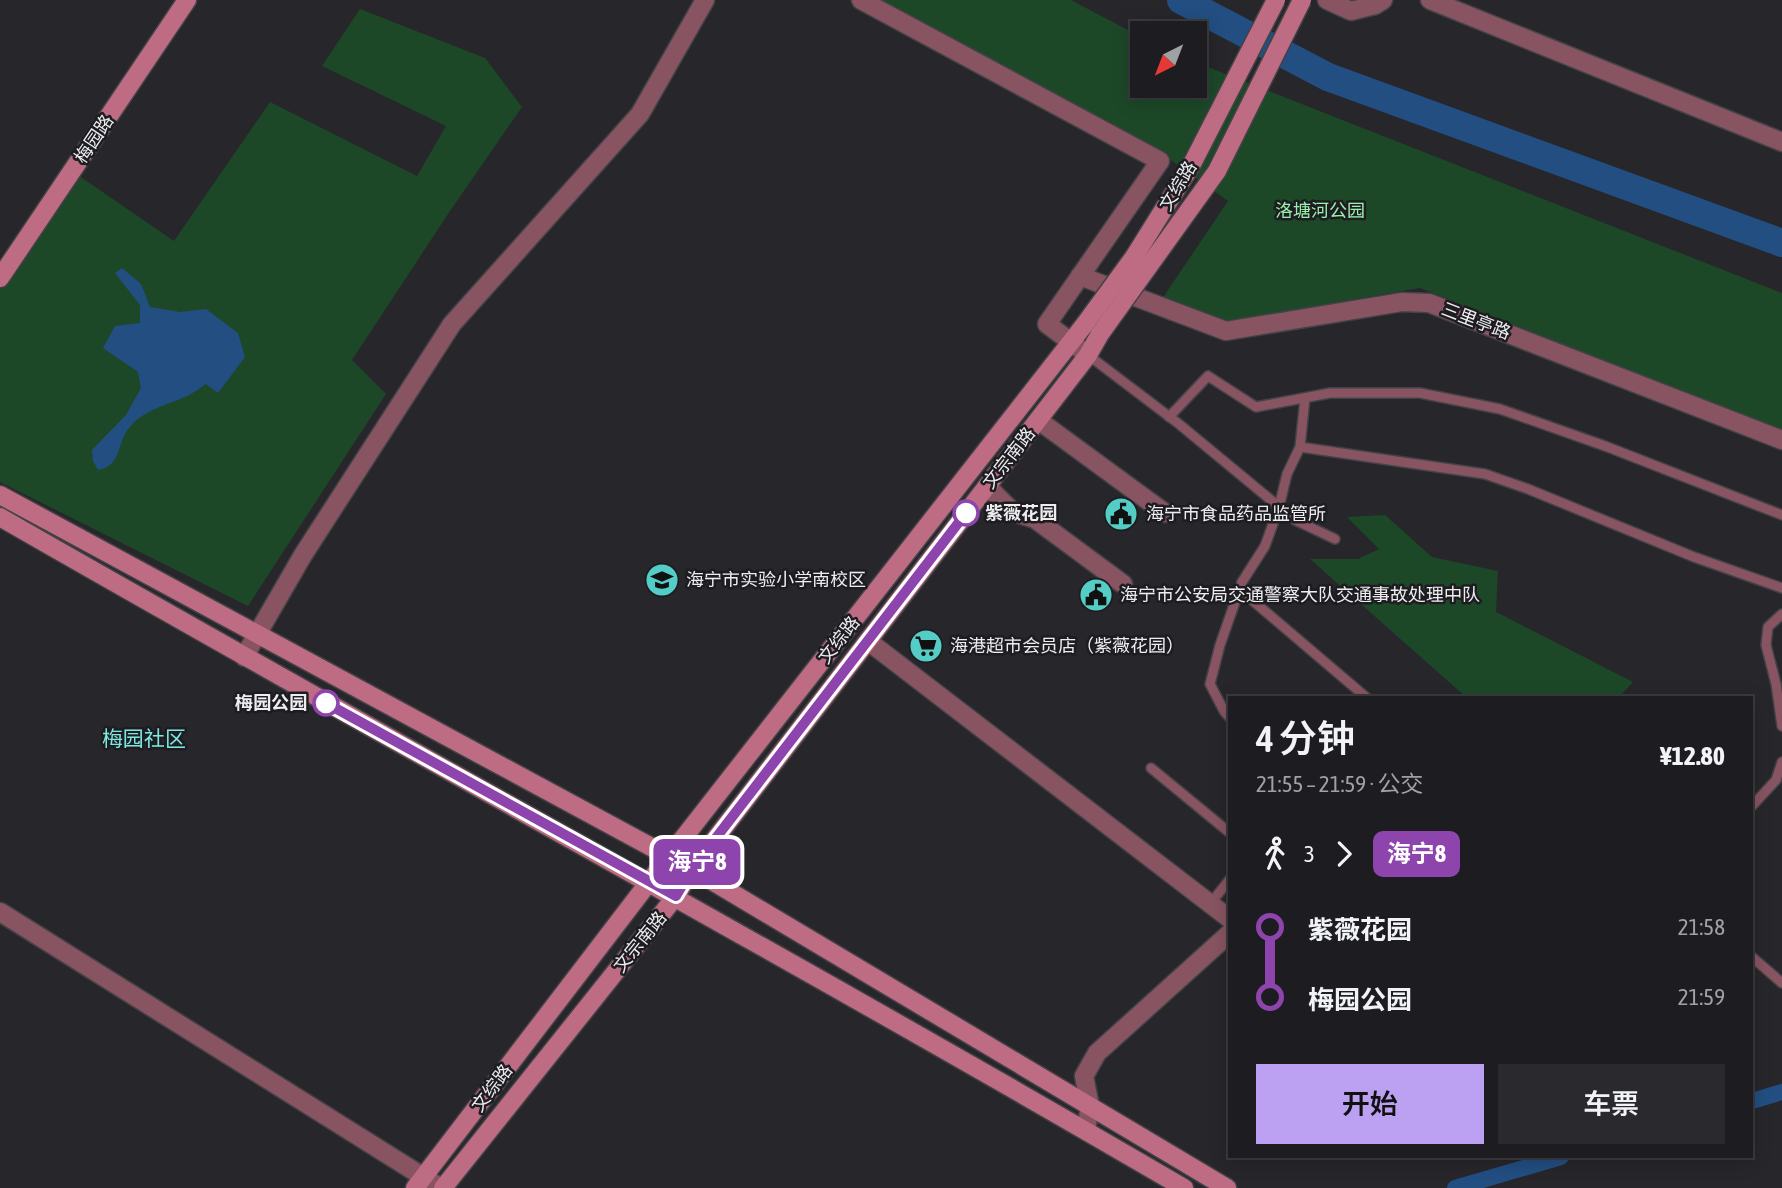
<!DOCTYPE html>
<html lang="zh">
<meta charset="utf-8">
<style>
body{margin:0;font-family:"Asap Condensed","Noto Sans SC",sans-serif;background:#2a292d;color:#f1f3f6;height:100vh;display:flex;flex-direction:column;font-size:26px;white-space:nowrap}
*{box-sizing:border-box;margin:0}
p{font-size:23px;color:#a0a1a5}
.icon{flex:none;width:38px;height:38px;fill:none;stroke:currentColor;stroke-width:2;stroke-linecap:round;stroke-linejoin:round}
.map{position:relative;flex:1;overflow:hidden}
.sheet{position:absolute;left:1228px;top:696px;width:525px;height:462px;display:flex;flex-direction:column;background:#1d1c20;border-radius:0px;box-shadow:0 4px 18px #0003,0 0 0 2px #3b3a3e}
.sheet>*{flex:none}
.badge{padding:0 14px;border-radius:10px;font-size:24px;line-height:46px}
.needle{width:46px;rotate:222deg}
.controls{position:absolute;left:1130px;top:21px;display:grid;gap:14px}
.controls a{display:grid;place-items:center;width:77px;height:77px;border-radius:0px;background:#1d1c20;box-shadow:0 4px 18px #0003,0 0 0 2px #3b3a3e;font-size:35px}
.map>.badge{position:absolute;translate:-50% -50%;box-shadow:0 0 0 4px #fff}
.legs{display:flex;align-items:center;gap:10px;height:77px;padding:0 28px;font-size:23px}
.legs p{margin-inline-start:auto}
.summary{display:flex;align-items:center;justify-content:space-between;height:119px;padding:0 28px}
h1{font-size:38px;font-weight:600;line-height:52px}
.cta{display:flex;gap:14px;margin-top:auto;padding:14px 28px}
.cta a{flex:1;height:80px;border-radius:0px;background:#bca0f2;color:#111;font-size:28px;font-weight:600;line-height:80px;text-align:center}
.cta a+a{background:#2a292d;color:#f1f3f6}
ul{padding:0 28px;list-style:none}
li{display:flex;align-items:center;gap:24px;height:70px;font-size:26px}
li i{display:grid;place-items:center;width:10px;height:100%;margin:0 9px;background:currentColor}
li i::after{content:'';width:18px;height:18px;margin:-9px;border:5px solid;border-radius:50%;background:#1d1c20}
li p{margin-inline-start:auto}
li:first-child i{background:linear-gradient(#0000 50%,currentColor 0)}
li:last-child i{background:linear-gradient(currentColor 50%,#0000 0)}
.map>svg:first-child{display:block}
.green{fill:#1c4828}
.water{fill:#224e82}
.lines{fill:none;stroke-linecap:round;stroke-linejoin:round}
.canal{stroke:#224e82;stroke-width:16}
.river{stroke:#224e82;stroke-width:28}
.lane-casing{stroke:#434246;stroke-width:12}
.street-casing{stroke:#434246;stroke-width:21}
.secondary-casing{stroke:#434246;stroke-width:21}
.lane{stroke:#885462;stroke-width:9}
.street{stroke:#885462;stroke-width:18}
.secondary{stroke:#be6c83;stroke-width:18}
.secondary-bridge-casing{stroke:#434246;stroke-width:21;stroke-linecap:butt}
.secondary-bridge{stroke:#be6c83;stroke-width:18}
.line-1-casing{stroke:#fff;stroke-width:16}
.line-1{stroke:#8e44ad;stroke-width:10}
.stop-1-dot{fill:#fff;stroke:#8e44ad;stroke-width:3.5}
.labels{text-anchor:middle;stroke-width:5;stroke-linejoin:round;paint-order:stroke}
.street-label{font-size:18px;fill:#ededf0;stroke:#1d1c21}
.park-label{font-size:18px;fill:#98f0ab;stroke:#1d1c21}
.stop-label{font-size:18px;font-weight:bold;fill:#ededf0;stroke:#1d1c21;text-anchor:start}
.poi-label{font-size:18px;fill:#ededf0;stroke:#1d1c21;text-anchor:start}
.quarter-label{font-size:21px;fill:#7de8e1;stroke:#1d1c21}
</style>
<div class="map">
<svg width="1782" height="1188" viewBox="0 0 1782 1188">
<rect width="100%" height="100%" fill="#27262a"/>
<g class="green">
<path d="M864,0h207l72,38v48h52v-24l587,231v137l-362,-142 -192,33 -66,-22 66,-98 -67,-48z"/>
<path d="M360,9l125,49 37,49 -72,104 -98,149 34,34 -138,212 -248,-124v-204l72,-107 102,70 96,-139 147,74 29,-50 -124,-60z"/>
<path d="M1385,515l47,42 66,14 -2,41 137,70 -15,16h-151l-157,-139h48l21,-10 -32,-32z"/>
</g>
<path class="water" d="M122,268l19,16 9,23 30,5 26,-3 32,24 7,24 -27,36 -12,-9c-6,4 -13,9 -19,12 -21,10 -43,13 -58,32 -13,16 -7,38 -31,42l-5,-9 -1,-11 34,-35 15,-27 -3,-16 -35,-24 12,-22 25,-3v-18l-25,-32z"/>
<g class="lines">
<g class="canal">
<path d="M1752,1101l30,-9"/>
<path d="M1455,1188l106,-31"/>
</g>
<path class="river" d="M1181,0l147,77 454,166"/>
<defs>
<g id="lane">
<path d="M1088,355l91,69 116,96 40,19"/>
<path d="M1169,417l39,-41 48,31 74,-14h90l80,16 105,37 177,69"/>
<path d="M1300,447l185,27 43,15 166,68 88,31"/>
<path d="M1239,589l128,109"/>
<path d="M1782,614l-14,13 -2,18 10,39 6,42"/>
<path d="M1230,718l-6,-7 -14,-27 10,-39 22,-63 23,-36 14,-39 8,-33 13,-27 5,-49"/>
<path d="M1151,768l79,65"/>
<path d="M1752,806l24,-26 6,-18"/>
<path d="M1211,903l19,-24"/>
<path d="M1752,957l30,26"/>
</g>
<g id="street">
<path d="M861,0l299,161 -113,163 41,31"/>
<path d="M1327,0l24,11 24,-6 8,-5"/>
<path d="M1430,0l352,142"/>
<path d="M1080,276l146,55 176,-29 27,1 353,137"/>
<path d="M1038,420l127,93"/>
<path d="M987,486l26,26 22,7 88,65"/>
<path d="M868,641l362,278"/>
<path d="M244,657l59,-102 149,-231 188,-210 65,-114"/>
<path d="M0,912l441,276"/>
<path d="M1086,1130l4,-24 -6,-30 13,-23 133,-120"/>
</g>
<g id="secondary">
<path d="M0,278l187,-278"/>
<path d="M0,495l692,374 535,319"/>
<path d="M0,517c393,226 792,442 1184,671"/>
<path d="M415,1188l234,-306 436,-558"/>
<path d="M443,1188l233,-292 16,-27 396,-514 12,-21"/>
</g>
</defs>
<use href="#lane" class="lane-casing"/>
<use href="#street" class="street-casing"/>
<use href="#secondary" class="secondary-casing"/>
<use href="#lane" class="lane"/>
<use href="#street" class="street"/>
<use href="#secondary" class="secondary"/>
<defs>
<g id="secondary-bridge">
<path d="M1085,324l49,-67 58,-93 84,-164"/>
<path d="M1100,334l117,-163 85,-171"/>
</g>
</defs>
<use href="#secondary-bridge" class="secondary-bridge-casing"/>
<use href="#secondary-bridge" class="secondary-bridge"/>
</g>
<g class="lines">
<defs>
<path id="line-1" d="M326,703l350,193 16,-27 274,-356"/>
</defs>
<use href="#line-1" class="line-1-casing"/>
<use href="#line-1" class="line-1"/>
</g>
<defs>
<symbol id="civic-disc" viewBox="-11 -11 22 22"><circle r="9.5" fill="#54cdc7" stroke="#1d1c21"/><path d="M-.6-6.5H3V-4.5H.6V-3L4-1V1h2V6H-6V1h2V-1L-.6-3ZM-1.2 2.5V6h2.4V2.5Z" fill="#111"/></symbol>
<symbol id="school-disc" viewBox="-11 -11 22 22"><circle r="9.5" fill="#54cdc7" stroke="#1d1c21"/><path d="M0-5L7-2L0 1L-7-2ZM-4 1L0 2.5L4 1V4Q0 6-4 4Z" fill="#111"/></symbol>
<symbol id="supermarket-disc" viewBox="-11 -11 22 22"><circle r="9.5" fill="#54cdc7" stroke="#1d1c21"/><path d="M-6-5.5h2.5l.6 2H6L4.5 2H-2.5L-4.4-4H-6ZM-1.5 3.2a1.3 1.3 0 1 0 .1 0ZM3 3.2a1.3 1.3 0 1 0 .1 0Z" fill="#111"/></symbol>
</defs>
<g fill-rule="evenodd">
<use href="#civic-disc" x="1102" y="495" width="38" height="38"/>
<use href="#school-disc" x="643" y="561" width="38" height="38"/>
<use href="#civic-disc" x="1077" y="576" width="38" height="38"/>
<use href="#supermarket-disc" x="907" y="627" width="38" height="38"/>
</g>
<g class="stop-1-dot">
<circle cx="966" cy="513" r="12"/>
<circle cx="326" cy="703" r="12"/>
</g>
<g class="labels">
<g class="street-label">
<text transform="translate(94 139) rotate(-56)" y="6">梅园路</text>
<text transform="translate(1178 186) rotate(-59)" y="6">文综路</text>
<text transform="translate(1476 321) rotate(21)" y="6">三里亭路</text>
<text transform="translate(1009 458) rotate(-52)" y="6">文宗南路</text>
<text transform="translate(839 640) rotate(-52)" y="6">文综路</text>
<text transform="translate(640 942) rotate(-51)" y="6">文宗南路</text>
<text transform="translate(492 1088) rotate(-53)" y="6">文综路</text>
</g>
<g class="park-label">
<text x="1320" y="217">洛塘河公园</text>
</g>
<g class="stop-label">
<text x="985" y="519">紫薇花园</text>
<text x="307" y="709" text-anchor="end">梅园公园</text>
</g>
<g class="poi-label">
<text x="1146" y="520">海宁市食品药品监管所</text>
<text x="686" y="586">海宁市实验小学南校区</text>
<text x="1120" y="601">海宁市公安局交通警察大队交通事故处理中队</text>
<text x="950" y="652">海港超市会员店（紫薇花园）</text>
</g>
<g class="quarter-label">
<text x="144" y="746">梅园社区</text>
</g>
</g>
</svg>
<div class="controls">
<a><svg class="needle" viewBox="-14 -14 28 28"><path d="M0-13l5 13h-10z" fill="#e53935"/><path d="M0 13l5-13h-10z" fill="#a0a1a5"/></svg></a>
</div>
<b class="badge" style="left:697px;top:862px;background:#8e44ad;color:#fff">海宁8</b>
<section class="sheet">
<div class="summary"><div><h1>4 分钟</h1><p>21:55 – 21:59 · 公交</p></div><b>¥12.80</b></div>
<div class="legs"><svg class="icon" aria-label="walk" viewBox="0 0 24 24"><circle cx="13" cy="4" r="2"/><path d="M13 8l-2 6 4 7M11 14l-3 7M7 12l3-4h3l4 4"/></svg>3<svg class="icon" aria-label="forward" viewBox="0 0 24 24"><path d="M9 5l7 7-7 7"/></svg><b class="badge" style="background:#8e44ad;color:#fff">海宁8</b></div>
<ul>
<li><i style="color:#8e44ad"></i><b>紫薇花园</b><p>21:58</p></li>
<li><i style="color:#8e44ad"></i><b>梅园公园</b><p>21:59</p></li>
</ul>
<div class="cta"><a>开始</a><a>车票</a></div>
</section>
</div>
